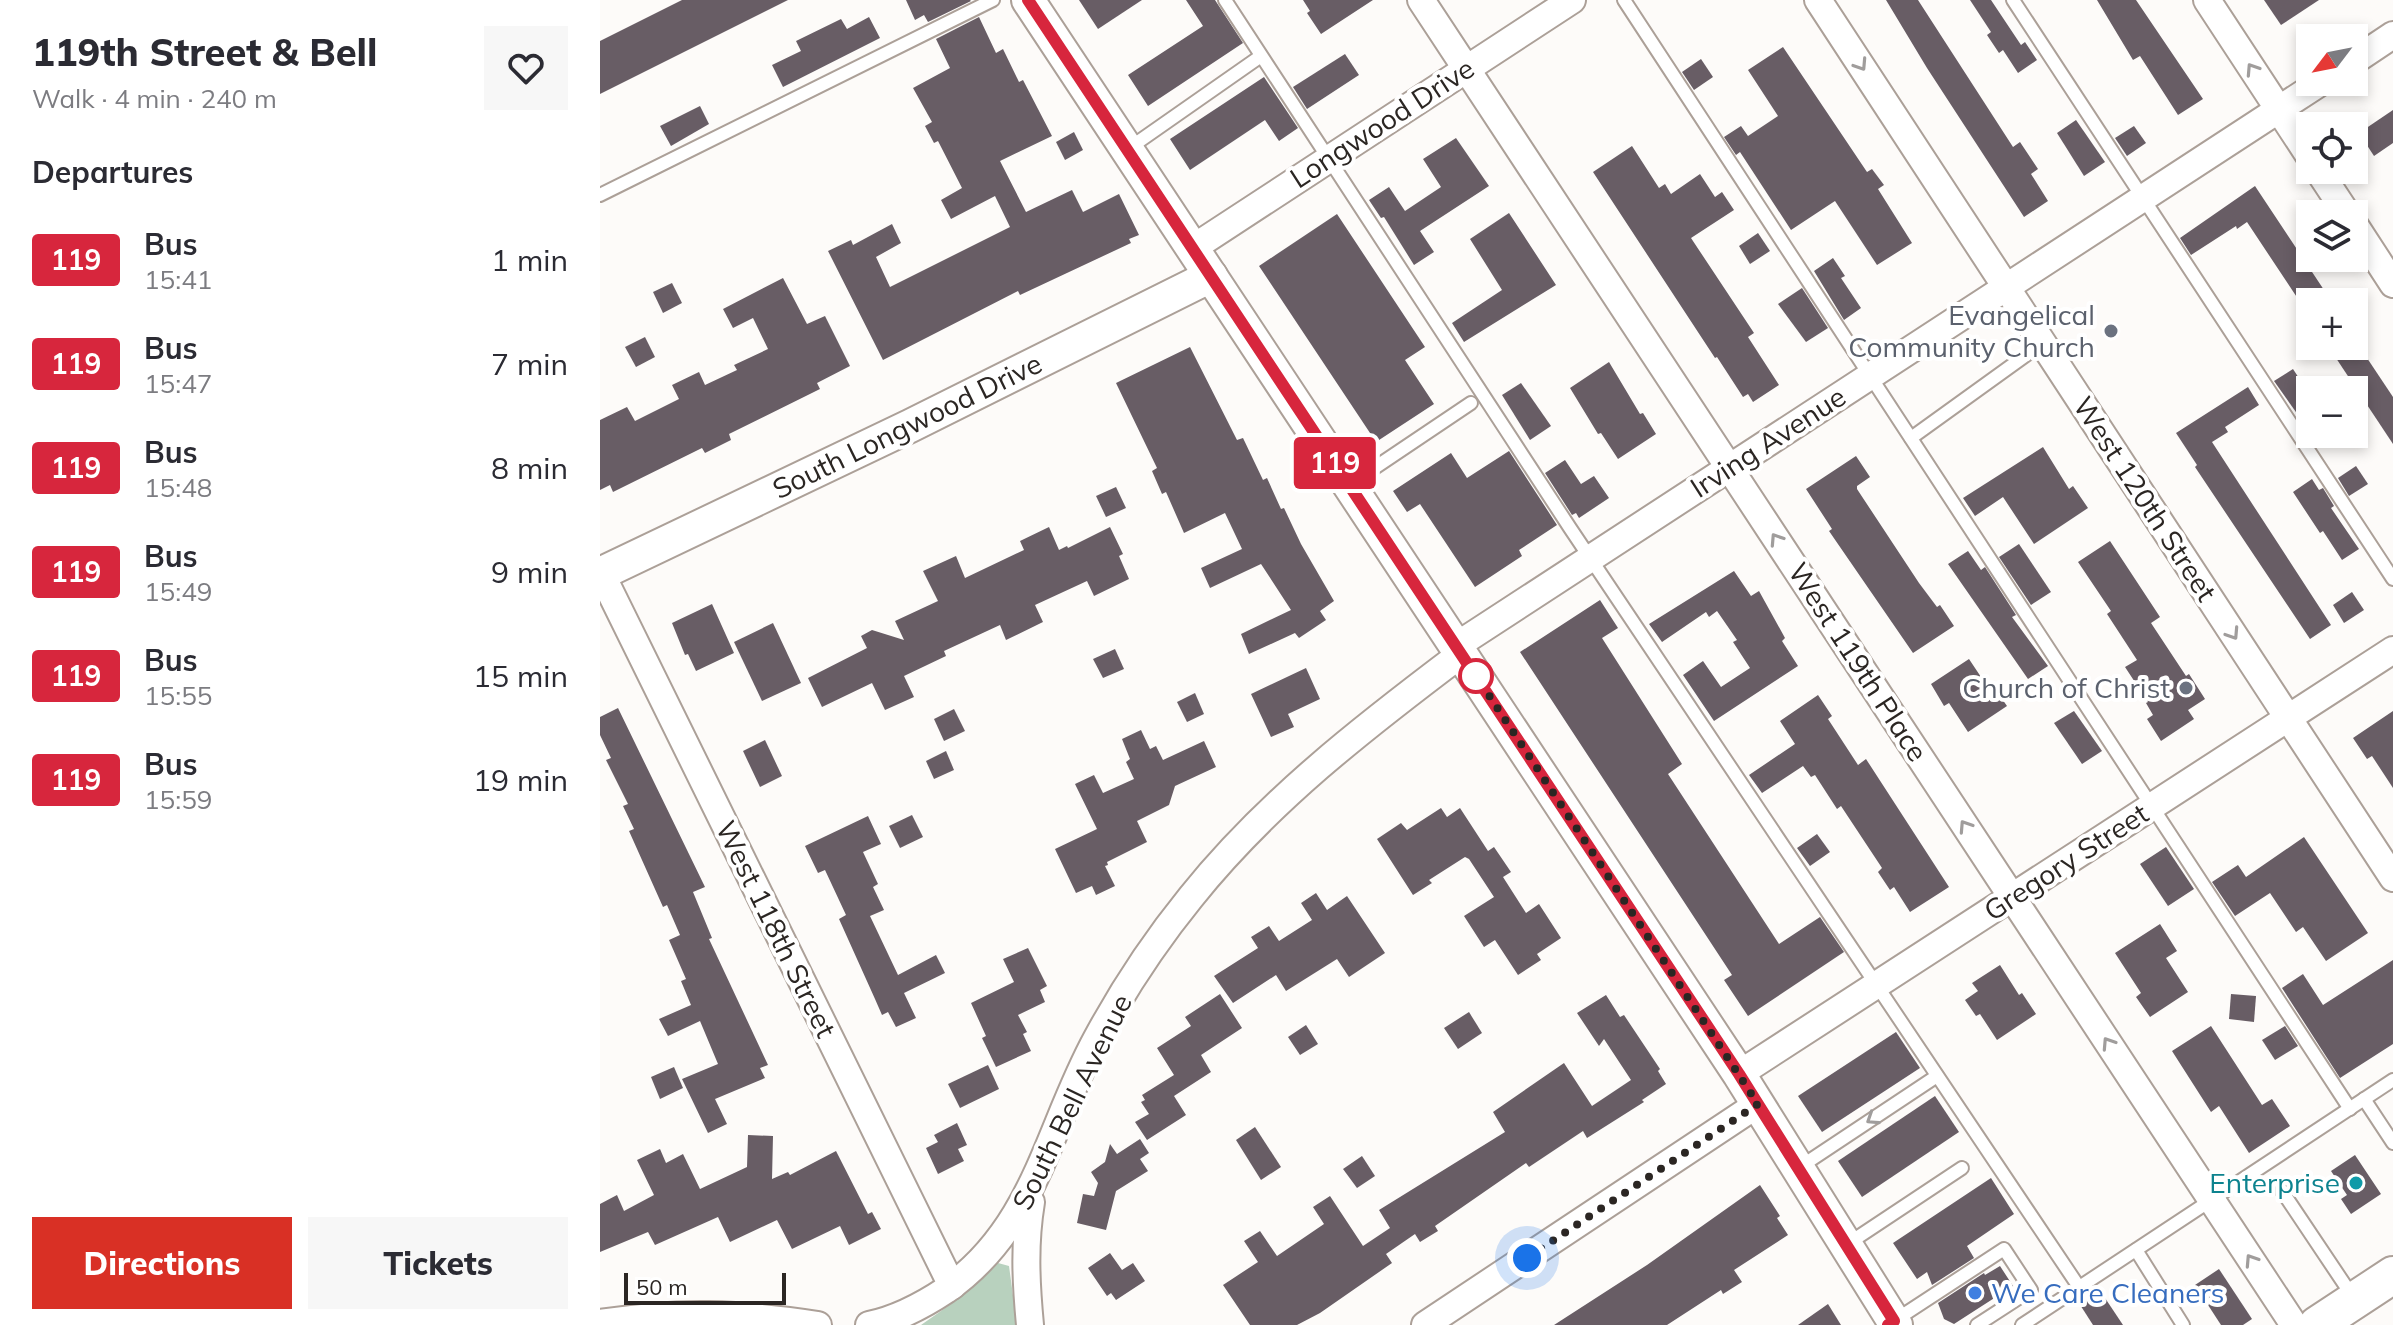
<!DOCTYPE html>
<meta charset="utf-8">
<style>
body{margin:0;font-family:Mulish,sans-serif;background:#f7f7f7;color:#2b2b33;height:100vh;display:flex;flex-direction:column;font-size:30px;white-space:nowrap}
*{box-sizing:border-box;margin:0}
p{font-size:26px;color:#7c7c81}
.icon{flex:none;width:44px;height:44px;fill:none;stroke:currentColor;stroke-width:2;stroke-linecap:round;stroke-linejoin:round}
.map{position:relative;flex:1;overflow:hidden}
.side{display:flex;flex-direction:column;background:#fff;width:600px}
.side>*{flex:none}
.badge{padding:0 16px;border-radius:6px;font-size:28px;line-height:52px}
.needle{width:52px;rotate:238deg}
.controls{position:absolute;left:1696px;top:24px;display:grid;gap:16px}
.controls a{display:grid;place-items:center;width:72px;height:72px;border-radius:0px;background:#fff;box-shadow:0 4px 12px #0003;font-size:40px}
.scale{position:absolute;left:24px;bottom:20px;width:162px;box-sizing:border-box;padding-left:8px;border:4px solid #2b2623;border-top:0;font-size:22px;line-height:28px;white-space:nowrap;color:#2b2623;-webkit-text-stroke:6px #fff;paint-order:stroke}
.you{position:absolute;width:40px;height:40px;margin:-20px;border:6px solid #fff;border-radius:50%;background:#1a73e8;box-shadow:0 0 0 12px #1a73e833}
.map>.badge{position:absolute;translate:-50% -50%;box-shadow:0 0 0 4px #fff}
h2{padding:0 32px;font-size:30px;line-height:72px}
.round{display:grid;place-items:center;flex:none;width:84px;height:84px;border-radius:0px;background:#f7f7f7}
.summary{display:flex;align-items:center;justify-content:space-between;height:136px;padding:0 32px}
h1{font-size:38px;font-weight:800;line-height:60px}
.action{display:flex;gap:16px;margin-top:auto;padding:16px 32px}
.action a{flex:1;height:92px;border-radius:0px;background:#d93025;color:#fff;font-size:32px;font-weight:800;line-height:92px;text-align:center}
.action a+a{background:#f7f7f7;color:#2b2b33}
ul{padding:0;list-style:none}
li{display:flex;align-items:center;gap:24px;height:104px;padding:0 32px}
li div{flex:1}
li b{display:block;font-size:30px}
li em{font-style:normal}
li .badge{min-width:88px;font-weight:700;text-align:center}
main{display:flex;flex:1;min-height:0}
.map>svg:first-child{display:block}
.green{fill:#b8d1be}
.building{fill:#685d65}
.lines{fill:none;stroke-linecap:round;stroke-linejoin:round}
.service-casing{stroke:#aca098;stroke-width:16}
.minor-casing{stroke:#aca098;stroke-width:30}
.tertiary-casing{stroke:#aca098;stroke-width:36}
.secondary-casing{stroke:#aca098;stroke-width:40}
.service{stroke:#fff;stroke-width:12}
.minor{stroke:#fff;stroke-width:26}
.tertiary{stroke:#fff;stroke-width:32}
.secondary{stroke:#fff;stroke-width:36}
.oneway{stroke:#a09d9c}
.line-casing{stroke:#fff;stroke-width:18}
.line{stroke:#d7263d;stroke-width:12}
.walk{stroke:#2b2623;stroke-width:8;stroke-dasharray:0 14.4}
.worship-dot{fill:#6b7280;stroke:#fff;stroke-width:3}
.stop-dot{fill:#fff;stroke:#d7263d;stroke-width:4}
.culture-dot{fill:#0f9aa8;stroke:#fff;stroke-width:3}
.shop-dot{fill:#3f7fe0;stroke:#fff;stroke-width:3}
.labels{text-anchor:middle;stroke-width:8;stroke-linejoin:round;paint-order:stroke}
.street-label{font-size:28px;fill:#2b2623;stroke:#fff}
.worship-label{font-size:28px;fill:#5b616d;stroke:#fff;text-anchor:end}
.culture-label{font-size:28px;fill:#0d838f;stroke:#fff;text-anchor:end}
.shop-label{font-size:28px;fill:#366cbe;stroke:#fff;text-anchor:start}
</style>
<main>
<section class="side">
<div class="summary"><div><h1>119th Street &amp; Bell</h1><p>Walk · 4 min · 240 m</p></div><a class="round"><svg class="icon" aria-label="heart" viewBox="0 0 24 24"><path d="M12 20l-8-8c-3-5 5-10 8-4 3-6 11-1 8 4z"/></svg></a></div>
<h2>Departures</h2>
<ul>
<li><span class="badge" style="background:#d7263d;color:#fff">119</span><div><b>Bus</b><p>15:41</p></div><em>1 min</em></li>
<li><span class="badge" style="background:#d7263d;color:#fff">119</span><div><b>Bus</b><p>15:47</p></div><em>7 min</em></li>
<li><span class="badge" style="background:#d7263d;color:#fff">119</span><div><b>Bus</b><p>15:48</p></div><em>8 min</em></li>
<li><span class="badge" style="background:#d7263d;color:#fff">119</span><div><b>Bus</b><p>15:49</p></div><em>9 min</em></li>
<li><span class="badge" style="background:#d7263d;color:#fff">119</span><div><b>Bus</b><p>15:55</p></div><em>15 min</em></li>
<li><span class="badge" style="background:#d7263d;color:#fff">119</span><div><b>Bus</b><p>15:59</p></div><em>19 min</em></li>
</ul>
<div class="action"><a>Directions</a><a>Tickets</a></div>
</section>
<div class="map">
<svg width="1793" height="1325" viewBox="0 0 1793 1325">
<rect width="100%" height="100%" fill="#fdfbf9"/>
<path class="green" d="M398,1263l11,3 8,59h-96l30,-21z"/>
<g class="building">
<path d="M82,0h106l-188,94v-53z"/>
<path d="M306,0h64l1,1 -43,21 -4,-7 -9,5z"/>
<path d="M479,0h63l-44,29z"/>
<path d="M586,0h29l28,43 -95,63 -20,-31 75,-49z"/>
<path d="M703,0h70l-52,34 -14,-21 3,-2z"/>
<path d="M1286,0h32l95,147 7,-5 18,27 -7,5 17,27 -24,16 -97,-149z"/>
<path d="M1370,0h21l30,45 4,-3 12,18 -19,13 -15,-23 -4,3 -12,-18 4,-3z"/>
<path d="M1497,0h39l67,99 -25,16 -38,-59 -7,4z"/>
<path d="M1664,0h55l-38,25z"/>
<path d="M269,17l11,21 -97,49 -11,-22 29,-14 -5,-10 45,-22 6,10z"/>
<path d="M379,17l17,36 7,-4 16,33 4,-2 29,56 -52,25 26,51 46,-22 11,22 36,-18 20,41 -10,4 2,4 -111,52 -2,-4 -135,69 -55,-109 23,-11 2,5 39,-21 9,19 -25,14 14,30 120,-60 -15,-31 -44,23 -10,-19 21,-12 -24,-47 -4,2 -9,-17 7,-4 -19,-34 37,-20 -14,-29z"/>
<path d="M1183,47l84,125 5,-3 12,16 -6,4 34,54 -35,22 -42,-64 -44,29 -51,-78 -4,3 -12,-18 17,-11 7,10 30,-20 -30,-46z"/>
<path d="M745,54l14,21 -52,34 -14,-22z"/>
<path d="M1101,59l12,18 -19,13 -12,-18z"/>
<path d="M664,77l34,51 -19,13 -14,-21 -75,50 -20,-31z"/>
<path d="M100,106l9,18 -38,22 -11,-20z"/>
<path d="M1793,110v33l-19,13 -15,-23z"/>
<path d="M1476,120l29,42 -21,14 -27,-43z"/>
<path d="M1534,126l12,17 -19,13 -12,-18z"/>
<path d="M474,132l9,18 -18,10 -9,-18z"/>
<path d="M856,138l33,48 -69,45 14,21 -20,13 -30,-48 -3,1 -12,-18 20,-13 16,24 36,-24 -18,-28z"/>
<path d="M1032,146l27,42 6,-4 6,10 29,-20 15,23 7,-5 12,18 -43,28 63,95 -6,4 31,48 -26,17 -5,-8 -5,3 -26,-40 -2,1 -122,-186z"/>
<path d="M1655,186l71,107 -22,15 -57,-86 -10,7 -1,-3 -45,29 -11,-17z"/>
<path d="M909,213l47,72 -92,57 -12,-19 50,-33 -32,-51z"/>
<path d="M737,214l88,133 -20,13 29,44 -58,38 -117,-176z"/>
<path d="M1158,233l12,18 -20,13 -11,-18z"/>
<path d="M1233,258l12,18 -4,2 20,30 -17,12 -30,-49z"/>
<path d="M183,278l24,46 18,-8 25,50 -33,17 3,6 -91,45 2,6 -26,13 -3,-5 -89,44 -3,-7 -10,5v-70l27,-13 8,14 44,-22 -7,-14 27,-13 6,13 32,-15 -3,-5 34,-16 -15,-31 -20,10 -10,-19z"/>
<path d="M72,283l10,20 -19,10 -10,-21z"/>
<path d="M1202,288l26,40 -22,14 -28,-38z"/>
<path d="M45,337l10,20 -19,10 -11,-20z"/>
<path d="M1728,346h31l34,51v47z"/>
<path d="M590,347l47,93 6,-2 20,42 4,-2 14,31 3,-1 17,36 33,57 -14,10 6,9 -27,18 -4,-5 -46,21 -8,-20 50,-24 -30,-46 -51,24 -9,-20 41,-19 -17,-36 -41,20 -18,-41 -4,2 -10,-23 5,-3 -41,-85z"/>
<path d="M1009,362l31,52 3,-1 13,21 -38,25 -17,-26 -3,1 -28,-46z"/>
<path d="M1693,369l17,26v37l-36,-51z"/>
<path d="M921,383l30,43 -21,14 -28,-45z"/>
<path d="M1648,387l11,18 -34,22 3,5 -16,10 119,183 -21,14 -115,-172 2,-2 -21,-32z"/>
<path d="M1443,447l26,42 4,-3 15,22 -54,36 -31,-47 -28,19 -12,-18z"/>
<path d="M909,451l48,74 -38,25 3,6 -47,31 -55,-83 -13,8 -14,-21 58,-38 16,25z"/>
<path d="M1256,456l14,21 -13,9v3l62,94 18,24 3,-2 14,21 -41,27 -84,-122 3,-2 -26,-40z"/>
<path d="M965,460l16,24 13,-8 15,22 -30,20 -3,-5 -4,2 -27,-42z"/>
<path d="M1756,466l12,18 -19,12 -11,-18z"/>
<path d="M1712,479l7,11 4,-2 11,18 -3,2 28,41 -17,11 -19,-29 -3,2 -27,-41z"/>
<path d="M516,487l10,21 -20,9 -10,-21z"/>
<path d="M449,527l10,23 8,-4 1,2 42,-21 13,27 -4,2 10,23 -35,17 -7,-15 -52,24 8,17 -37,18 -6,-15 -56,26 2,5 -42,20 10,21 -29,13 -13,-27 -50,24 -14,-29 59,-30 -6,-12 11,-6 32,10 -9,-19 43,-20 -15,-30 33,-15 9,22 59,-28 -4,-9z"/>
<path d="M1510,541l50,76 -9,6 35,53 3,-2 16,25 -17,11 6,9 -33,22 -14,-22 6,-4 -7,-12 2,-1 -23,-35 12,-7 -30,-46 4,-3 -33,-49z"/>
<path d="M1419,544l32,48 -20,13 -32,-48z"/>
<path d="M1368,551l13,19 4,-3 31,48 -4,2 36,49 -20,13 -80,-115z"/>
<path d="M1134,571l17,25 8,-5 26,47 -3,3 16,25 -84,55 -31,-46 20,-14 18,26 29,-19 -17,-26 4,-2 -20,-29 -8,6 -3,-5 -44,30 -13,-18z"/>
<path d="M1752,592l12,18 -20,13 -11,-18z"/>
<path d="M1000,600l18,28 -16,10 80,126 -14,10 111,170 41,-27 24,35 -96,64 -24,-36 8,-5 -212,-323z"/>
<path d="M112,604l22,49 -38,18 -8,-17 -3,1 -13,-32z"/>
<path d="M173,623l28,60 -39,18 -28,-59z"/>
<path d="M515,649l9,20 -21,9 -10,-19z"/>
<path d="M1369,659l20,30 4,-3 14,20 -39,26 -19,-29 -5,3 -13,-22z"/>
<path d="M706,668l14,31 -32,15 6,13 -23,10 -20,-43z"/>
<path d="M595,693l9,21 -17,8 -10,-20z"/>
<path d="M1218,695l14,21 -4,3 30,46 8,-6 83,128 -39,25 -16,-25 -4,3 -12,-18 4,-4 -41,-62 -4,3 -22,-34 -4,2 -8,-11 -41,27 -13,-18 46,-31 -15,-23z"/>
<path d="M18,708l87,179 -12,5 19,46 -3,1 59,126 -8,3 5,10 -50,21 12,25 -19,9 -26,-54 36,-15 -18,-43 -32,15 -9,-17 32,-14 -10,-24 5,-2 -17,-39 11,-5 -13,-30 -4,2 -34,-76 5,-2 -11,-23 5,-2 -22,-44 5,-2 -11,-23v-18z"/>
<path d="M354,709l11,22 -21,10 -10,-22z"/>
<path d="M1474,711l28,40 -20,13 -28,-41z"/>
<path d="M1793,711v77l-21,-32 -5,3 -14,-21z"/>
<path d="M541,730l9,19 6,-3 7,14 41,-19 12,26 -41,19 -6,19 -32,16 10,21 -40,20 1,3 -3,1 10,20 -19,9 -4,-9 -16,7 -21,-44 42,-20 -22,-45 19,-9 9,18 31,-14 -8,-17 4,-3 -8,-20z"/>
<path d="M165,740l17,36 -22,11 -17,-36z"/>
<path d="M346,751l8,19 -20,9 -8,-18z"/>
<path d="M841,808l6,9 13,-9 28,43 6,-4 17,25 -8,5 23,36 13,-9 22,34 -24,16 4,6 -23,15 -23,-35 -11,7 -20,-31 30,-19 -25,-38 -4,-2 -36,23 3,3 -19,12 -36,-56 24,-16 6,7z"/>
<path d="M312,815l11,22 -23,11 -11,-22z"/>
<path d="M268,816l13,28 -18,8 15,32 -5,3 11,23 -14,6 28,59 38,-20 9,18 -41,20 12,25 -20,9 -8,-15 -6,3 -7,-16 -36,-80 7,-4 -21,-45 -7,3 -13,-27z"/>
<path d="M1217,834l13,18 -20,14 -13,-18z"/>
<path d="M1704,837l64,96 -42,28 -23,-34 -7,5 -26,-39 -35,23 -23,-34 26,-17 8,12z"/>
<path d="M1566,847l28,42 -26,17 -28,-42z"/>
<path d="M716,893l11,17 20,-14 38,57 -36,24 -12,-18 -51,32 -10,-16 -43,28 -19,-27 44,-28 -7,-11 18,-11 10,15 33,-21 -11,-17z"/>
<path d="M1560,924l17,27 -11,7 22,34 -38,25 -14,-20 5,-4 -26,-40z"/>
<path d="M428,948l19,38 -7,4 5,12 -27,13 9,17 -4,2 8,17 -35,16 -14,-29 4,-2 -15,-33 43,-21 -11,-23z"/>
<path d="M1793,960v84l-53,34 -58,-90 21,-14 20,31z"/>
<path d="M1400,965l19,30 3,-2 14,21 -39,26 -17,-26 -4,2 -11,-16 13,-9 -6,-8z"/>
<path d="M620,994l22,34 -41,27 10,17 -37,24 12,19 -39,25 -12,-18 14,-8 -8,-12 4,-2 -3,-5 32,-20 -17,-27 34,-22 -6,-9z"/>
<path d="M1631,994l25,2 -2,26 -25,-3z"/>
<path d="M1006,995l14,22 4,-2 36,54 -2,2 8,13 -24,16 2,2 -57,36 -4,-7 -54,36 -3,-4 -91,63 3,5 -18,11 -5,-8 -29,20 6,9 -72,50 -23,12h-47l-27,-40 35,-23 -14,-21 16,-10 17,25 47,-32 -11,-17 17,-11 33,50 27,-18 -11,-18 126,-78 -12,-20 71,-49 28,43 39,-26 -27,-41 -5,7 -22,-33z"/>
<path d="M869,1012l13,21 -24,16 -14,-21z"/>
<path d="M706,1025l12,19 -18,11 -12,-18z"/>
<path d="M1611,1026l51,79 10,-6 18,27 -41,27 -30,-47 -8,6 -39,-61z"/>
<path d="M1685,1026l13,20 -23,14 -13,-20z"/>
<path d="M1296,1032l24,36 -98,64 -24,-36z"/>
<path d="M388,1065l11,24 -39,19 -12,-24z"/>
<path d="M74,1067l9,21 -23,11 -9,-22z"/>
<path d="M1335,1096l24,36 -97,65 -24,-36z"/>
<path d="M357,1123l10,22 -9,4 6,12 -26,13 -12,-26 12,-6 -4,-7z"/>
<path d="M655,1127l26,40 -20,13 -25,-40z"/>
<path d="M148,1135l25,1 -1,43 16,-7 2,3 46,-24 32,63 4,-2 9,17 -32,16 -9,-19 -48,23 -15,-29 -47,22 -12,-25 -63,28 -7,-13 -48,20v-48l17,-9 7,16 30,-16 -17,-35 23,-11 6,14 17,-9 17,35 47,-22z"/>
<path d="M540,1139l9,14 -9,6 8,12 -32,20 -10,39 -29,-7 6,-29 11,2 4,-13 -7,-11 14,-10 5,-18 7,10z"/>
<path d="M1755,1155l26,39 -30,20 -10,-15 6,-4 -16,-24z"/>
<path d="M762,1156l13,20 -18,12 -14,-19z"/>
<path d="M1391,1178l23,36 -47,32 7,12 -42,27 -5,-13 -10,7 -24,-36z"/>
<path d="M1160,1185l20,31 -3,2 11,17 -54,35 8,12 -19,12 -2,-4 -54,35h-113l93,-60z"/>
<path d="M510,1253l12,17 11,-7 12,18 -29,19 -5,-7 -4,3 -19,-28z"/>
<path d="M1400,1266l13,20 -59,38 -10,-5 -6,-16 46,-30 1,2z"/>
<path d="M1619,1269l33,50 -9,6h-22l-26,-40z"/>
<path d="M1497,1286l26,39h-30l-16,-25z"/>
<path d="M1228,1304l13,21h-43z"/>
</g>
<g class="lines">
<defs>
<g id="service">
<path d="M625,0l345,528 509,759"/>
<path d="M1024,0l726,1109"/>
<path d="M1413,0l380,579"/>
<path d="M528,149l133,-93"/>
<path d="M0,195l393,-195"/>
<path d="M1311,438l132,-95"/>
<path d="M749,485l122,-82"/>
<path d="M1764,1099l29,44"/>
<path d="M1200,1167l137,-91"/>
<path d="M1682,1191l71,106"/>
<path d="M1246,1245l116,-77"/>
<path d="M1536,1250l47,75"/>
<path d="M1294,1321l110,-72 27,41 -54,35"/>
<path d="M1422,1325l371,-245"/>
</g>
<g id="minor">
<path d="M821,0l873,1325"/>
<path d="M1218,0l575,878"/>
<path d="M1607,0l103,157"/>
<path d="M1754,61l39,-26"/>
<path d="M1718,170l29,44"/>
<path d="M1754,224l39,60"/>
<path d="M593,248l379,-248"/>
<path d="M1,573l351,713"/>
<path d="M856,646l865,-564"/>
<path d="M1139,1074l654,-424"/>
<path d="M0,1323c78,-12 140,-10 218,2"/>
<path d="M269,1325c29,-6 53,-19 77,-35 90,-63 101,-161 151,-252 26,-48 59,-98 94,-141 76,-95 173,-170 270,-243"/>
<path d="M430,1325c-4,-42 -6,-81 1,-123"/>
<path d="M825,1325l333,-221"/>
</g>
<g id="tertiary">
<path d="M428,0l711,1074 157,251"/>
<path d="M0,574l310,-148 301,-150"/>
</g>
<path id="secondary" d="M1717,1325l76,-50"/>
</defs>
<use href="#service" class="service-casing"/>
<use href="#minor" class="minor-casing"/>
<use href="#tertiary" class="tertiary-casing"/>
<use href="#secondary" class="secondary-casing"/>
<use href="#service" class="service"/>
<use href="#minor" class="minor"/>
<use href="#tertiary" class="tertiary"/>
<use href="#secondary" class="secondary"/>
</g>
<defs><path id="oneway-chevron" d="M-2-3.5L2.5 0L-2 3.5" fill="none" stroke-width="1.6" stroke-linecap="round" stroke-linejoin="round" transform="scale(2)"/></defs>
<g class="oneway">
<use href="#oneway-chevron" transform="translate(1261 65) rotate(57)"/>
<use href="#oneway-chevron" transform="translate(1652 69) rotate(-123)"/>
<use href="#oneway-chevron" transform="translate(1176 539) rotate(-123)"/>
<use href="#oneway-chevron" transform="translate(1633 634) rotate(57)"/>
<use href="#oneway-chevron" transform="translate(1365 826) rotate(-123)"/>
<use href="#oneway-chevron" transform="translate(1508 1043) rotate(-123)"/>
<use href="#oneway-chevron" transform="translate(1272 1119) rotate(147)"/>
<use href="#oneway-chevron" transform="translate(1651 1260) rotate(-123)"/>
</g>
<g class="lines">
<defs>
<path id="line" d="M428,0l711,1074 155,247 -6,4"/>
</defs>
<use href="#line" class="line-casing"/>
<use href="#line" class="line"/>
<path class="walk" d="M876,676l-1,-2 283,430 -231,154"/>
</g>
<g class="worship-dot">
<circle cx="1511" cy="331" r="8"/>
<circle cx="1586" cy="688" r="8"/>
</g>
<circle class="stop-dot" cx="876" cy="676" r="16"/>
<circle class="culture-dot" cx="1756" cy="1183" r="8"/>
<circle class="shop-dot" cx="1375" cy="1293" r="8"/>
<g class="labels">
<g class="street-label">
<text transform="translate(782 123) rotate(-33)" y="10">Longwood Drive</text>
<text transform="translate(307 426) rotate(-26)" y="10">South Longwood Drive</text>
<text transform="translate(1168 442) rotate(-33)" y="10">Irving Avenue</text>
<text transform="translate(1545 499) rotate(57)" y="10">West 120th Street</text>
<text transform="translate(1258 662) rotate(57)" y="10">West 119th Place</text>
<text transform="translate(1466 862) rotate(-33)" y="10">Gregory Street</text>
<text transform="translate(176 929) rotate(64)" y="10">West 118th Street</text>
<text transform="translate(472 1102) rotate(-64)" y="10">South Bell Avenue</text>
</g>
<g class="worship-label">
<text x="1495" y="325">Evangelical<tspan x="1495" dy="32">Community Church</tspan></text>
<text x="1570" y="698">Church of Christ</text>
</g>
<g class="culture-label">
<text x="1740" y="1193">Enterprise</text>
</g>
<g class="shop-label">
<text x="1391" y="1303">We Care Cleaners</text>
</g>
</g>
</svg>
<div class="controls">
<a><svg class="needle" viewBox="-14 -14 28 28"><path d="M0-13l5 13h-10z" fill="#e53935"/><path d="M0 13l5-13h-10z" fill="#7c7c81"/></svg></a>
<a><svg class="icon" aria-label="locate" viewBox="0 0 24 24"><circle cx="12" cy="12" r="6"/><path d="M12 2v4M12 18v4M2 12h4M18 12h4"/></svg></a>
<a><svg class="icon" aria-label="layers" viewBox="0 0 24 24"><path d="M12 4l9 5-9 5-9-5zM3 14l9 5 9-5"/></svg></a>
<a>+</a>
<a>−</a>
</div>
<div class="scale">50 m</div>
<div class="you" style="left:927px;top:1258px"></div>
<b class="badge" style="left:735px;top:463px;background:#d7263d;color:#fff">119</b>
</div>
</main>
